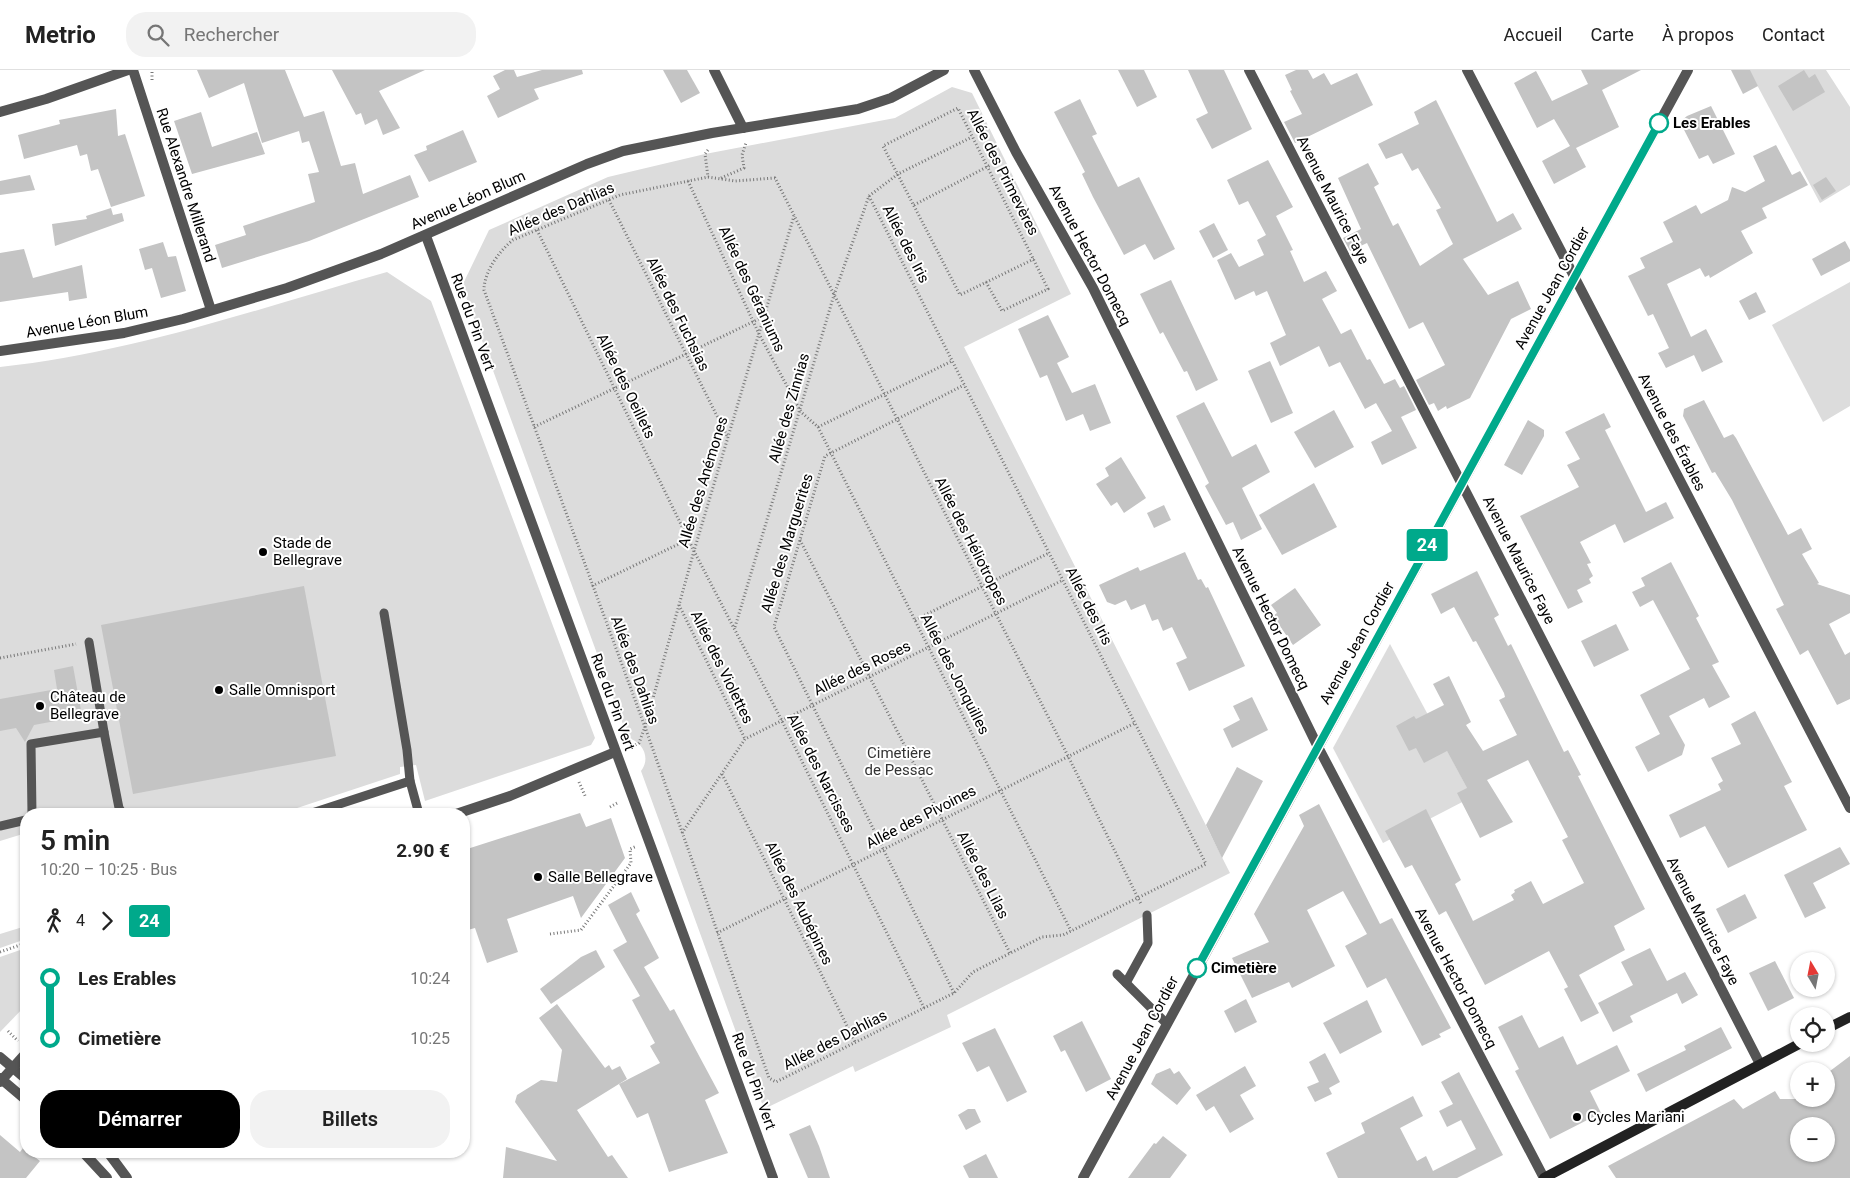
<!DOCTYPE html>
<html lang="fr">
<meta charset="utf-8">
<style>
body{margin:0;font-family:Roboto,sans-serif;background:#f2f2f2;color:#222;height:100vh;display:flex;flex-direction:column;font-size:19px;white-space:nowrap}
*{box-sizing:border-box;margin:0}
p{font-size:16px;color:#767676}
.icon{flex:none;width:28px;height:28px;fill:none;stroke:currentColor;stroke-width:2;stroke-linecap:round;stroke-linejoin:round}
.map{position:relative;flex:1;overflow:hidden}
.details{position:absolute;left:20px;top:738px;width:450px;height:350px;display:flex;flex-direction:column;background:#fff;border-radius:20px;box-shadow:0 1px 4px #0004}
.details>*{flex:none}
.badge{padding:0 10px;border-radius:4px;font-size:18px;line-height:32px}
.needle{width:32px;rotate:350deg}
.fabs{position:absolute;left:1790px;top:882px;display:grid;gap:10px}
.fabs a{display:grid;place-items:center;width:45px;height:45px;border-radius:50%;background:#fff;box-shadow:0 1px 4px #0004;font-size:25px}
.map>.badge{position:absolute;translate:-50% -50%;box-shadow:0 0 0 2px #fff}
.legs{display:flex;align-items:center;gap:8px;height:55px;padding:0 20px;font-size:16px}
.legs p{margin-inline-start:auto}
.headline{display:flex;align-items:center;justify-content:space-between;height:85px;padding:0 20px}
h1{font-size:28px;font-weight:600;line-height:38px}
.cta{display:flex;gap:10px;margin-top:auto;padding:10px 20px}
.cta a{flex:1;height:58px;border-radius:20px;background:#000;color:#fff;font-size:20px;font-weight:600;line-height:58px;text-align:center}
.cta a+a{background:#f2f2f2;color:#222}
ul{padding:0 20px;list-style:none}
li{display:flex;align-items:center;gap:18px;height:60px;font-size:19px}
li i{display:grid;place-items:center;width:8px;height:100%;margin:0 6px;background:currentColor}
li i::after{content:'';width:12px;height:12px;margin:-6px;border:4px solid;border-radius:50%;background:#fff}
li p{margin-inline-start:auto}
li:first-child i{background:linear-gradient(#0000 50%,currentColor 0)}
li:last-child i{background:linear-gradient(currentColor 50%,#0000 0)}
header{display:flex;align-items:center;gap:30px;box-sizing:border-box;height:70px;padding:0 25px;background:#fff;border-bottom:1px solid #e0e0e0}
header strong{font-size:24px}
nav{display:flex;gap:28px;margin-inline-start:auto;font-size:18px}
.search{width:350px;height:45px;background:#f2f2f2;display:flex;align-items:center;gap:12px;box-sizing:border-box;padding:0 18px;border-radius:20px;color:#767676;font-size:19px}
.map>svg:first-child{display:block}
.green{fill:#dcdcdc}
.building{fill:#c4c4c4;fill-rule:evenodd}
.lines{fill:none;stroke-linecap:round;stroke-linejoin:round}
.path{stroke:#777;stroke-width:3;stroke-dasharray:1 2.5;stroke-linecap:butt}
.service{stroke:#555;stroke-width:9}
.minor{stroke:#555;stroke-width:10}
.tertiary{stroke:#555;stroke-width:10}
.secondary{stroke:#222;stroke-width:10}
.line-1-casing{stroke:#fff;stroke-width:11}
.line-1{stroke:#00a98b;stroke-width:8}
.stop-1-dot{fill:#fff;stroke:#00a98b;stroke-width:2.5}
.poi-dot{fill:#000;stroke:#fff;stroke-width:2}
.labels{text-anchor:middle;stroke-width:4;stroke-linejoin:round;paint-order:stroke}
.stop-label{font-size:15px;font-weight:bold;fill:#000;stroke:#fff;text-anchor:start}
.street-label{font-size:15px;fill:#000;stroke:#fff}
.poi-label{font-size:15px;fill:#000;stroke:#fff;text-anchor:start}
.park-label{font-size:15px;fill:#333;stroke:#fff}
</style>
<header>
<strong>Metrio</strong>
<div class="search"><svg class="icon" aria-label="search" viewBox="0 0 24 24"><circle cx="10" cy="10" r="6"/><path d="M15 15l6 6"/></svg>Rechercher</div>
<nav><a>Accueil</a><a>Carte</a><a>À propos</a><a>Contact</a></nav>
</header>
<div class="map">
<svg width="1850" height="1108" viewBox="0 0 1850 1108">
<rect width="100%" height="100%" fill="#fff"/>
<g class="green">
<path d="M1749,0h77l24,37v78l-30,18z"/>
<path d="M952,17l20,6 99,201 -107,53 266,526 -283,142 4,12 -96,45 -2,-6 -89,43 -123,-338c10,-13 2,-29 -13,-33l-166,-452 27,-56 119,-53 97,-23 190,-36z"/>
<path d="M387,202l44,29 164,437 -4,7 -166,56 -9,-36 -16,2v7l-121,40h-253v19l-26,8v-474c132,-14 260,-59 387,-95z"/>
<path d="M1850,212v124l-27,16 -51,-97z"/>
<path d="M1390,574l82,153 -89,46 -50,-95z"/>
<path d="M26,856v13l-26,9v-14z"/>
<path d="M26,878v57l-26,27v-75z"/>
</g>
<g class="building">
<path d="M197,0h88l19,47 20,-6 17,55 14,-3 8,31 47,-19 9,22 -110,44 -87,27 -7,-23 31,-10 -3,-9 72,-24 -7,-28 11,-2 -10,-31 -7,2 -3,-12 -37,12 -18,-60 -35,15z"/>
<path d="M332,0h93l-46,21 21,37 -17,7 -6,-16 -12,6 -4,-12 -5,2z"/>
<path d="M505,0h9l3,7 25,-7h40l1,4 -49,15 5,10 -41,19 -11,-22 13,-7 -7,-13z"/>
<path d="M663,0h24l13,23 -19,10z"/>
<path d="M1118,0h26l13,27 -20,10z"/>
<path d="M1188,0h36l28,59 -40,20 -16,-30 12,-6z"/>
<path d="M1296,0h12l5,9 11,-6 7,12 26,-12 16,32 -78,38 -11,-21 18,-8 -12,-23 2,-1 -7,-15z"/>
<path d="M1581,0h60l-39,20 17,37 -43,21 10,19 -32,17 -12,-23 28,-15 -16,-27 -17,9 -23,-45 22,-12 16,30 36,-17z"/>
<path d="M1731,0h19l8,16 -15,8z"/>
<path d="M1804,0l5,8 6,-4 10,18 -32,19 -15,-25z"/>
<path d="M1080,29l17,35 -5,2 26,51 21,-10 36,72 -21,11 -9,-16 -21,11 -31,-58 -11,-23 3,-2 -31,-60z"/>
<path d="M1436,30l61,122 16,-9 9,16 -59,30 25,36 30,-14 13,28 -20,10 -41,79 -23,11 -1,-3 -8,5 -4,-8 -5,2 -13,-25 29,-15 -22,-43 -14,7 -42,-86 -17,8 -7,-13 18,-9 -23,-51 30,-15 11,21 -5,3 19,39 5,-3 22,43 33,-22 -17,-34 5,-2 -23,-40 -6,3 -10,-18 -16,6 -8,-15 41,-20 -5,-12z"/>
<path d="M1711,36l24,48 -22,10 -5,-9 -9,4 -19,-37 7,-6z"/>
<path d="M116,39l2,27 7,-2 20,62 -34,11 -13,-38 -7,2 -4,-17 -7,2 -3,-11 -53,14 -6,-24 42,-11 -1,-4z"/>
<path d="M201,42l11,35 45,-15 8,22 -73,20 -18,-53z"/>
<path d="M463,60l14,32 -48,20 -15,-27 13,-5 -1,-4z"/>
<path d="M1776,75l16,30 8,-4 8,14 -46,23 5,10 -26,13 12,22 -43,25 -1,-3 -4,2 -5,-9 -33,16 24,53 15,-8 17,33 -21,10 -8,-17 -28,13 -8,-15 11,-5 -16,-34 -5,2 -20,-40 17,-8 -5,-10 33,-16 -10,-20 33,-17 5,9 27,-14 4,-13 13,5 20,-11 -12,-25z"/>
<path d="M1268,90l25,47 -17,9 17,34 -3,1 14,31 22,-11 11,20 -15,8 19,35 10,-5 16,31 3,-1 14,25 11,-5 5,9 4,-2 12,24 -15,7 16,31 -35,17 -11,-23 21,-11 -16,-28 -11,6 -25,-47 -11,5 -10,-21 -39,20 -10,-23 16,-8 -19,-44 -11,5 -2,-5 -19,9 -18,-40 14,-7 8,14 25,-12 -7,-15 9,-5 -18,-34 -9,4 -12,-25z"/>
<path d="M30,105l5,15 -35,5v-14z"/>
<path d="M1826,107l10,14 -14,9 -9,-15z"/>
<path d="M111,138l2,7 9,-2 2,8 -69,25 -3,-22 35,-5 -1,-3z"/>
<path d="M1214,153l14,27 -15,8 -14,-27z"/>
<path d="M1845,171l5,9v11l-29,15 -9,-17z"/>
<path d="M163,172l5,15 8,-1 10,35 -25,7 -9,-30 -7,2 -6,-21z"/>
<path d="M24,179l9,29 49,-13 5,33 -18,3 -1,-9 -68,10v-49z"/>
<path d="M1171,210l47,100 -22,11 -9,-20 -3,1 -21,-40 -3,2 -20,-40z"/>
<path d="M1756,222l10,20 -17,8 -10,-19z"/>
<path d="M1048,245l21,42 -12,6 15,30 23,-9 16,39 -21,8 -7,-17 -17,7 -19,-46 -7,3 -22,-49z"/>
<path d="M1270,291l23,52 -22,10 -23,-52z"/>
<path d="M1704,330l20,38 9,-4 3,4 52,97 13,-7 11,21 -10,5 17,29 -2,1 33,11v18l-21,11 16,31 5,-3v47l-13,6 -29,-55 -8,5 -24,-46 8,-4 -52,-105 -17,-28 -3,1 -29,-57 1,-7z"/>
<path d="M1204,332l28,55 24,-13 14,28 -28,16 20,41 -21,11 -8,-18 -7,3 -21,-39 4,-3 -33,-67z"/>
<path d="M1334,340l20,37 -39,21 -21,-36z"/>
<path d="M1604,343l7,14 -6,3 41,82 20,-10 8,16 -50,25 -9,-19 -35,18 11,21 -4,1 6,12 -4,3 2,4 -14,7 6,12 -15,7 -48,-93 59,-29 -12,-22 13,-6 -15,-27z"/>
<path d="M1528,350l16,10v6l-22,39 -18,-10z"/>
<path d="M1121,387l25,41 -22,15 -7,-11 -6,4 -15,-22 13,-8 -4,-8z"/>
<path d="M1314,413l23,44 -55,28 -23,-40z"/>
<path d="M1164,435l7,15 -17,8 -7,-15z"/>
<path d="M1185,482l13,28 3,-1 5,9 2,-1 37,79 -56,25 -13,-28 11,-5 -15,-31 -9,4 -5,-12 -6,2 -7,-17 -14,6 -5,-10 -11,5 -8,-3 -8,-17 39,-18 2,4z"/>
<path d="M1671,492l28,54 -3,2 23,44 -7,3 18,32 -21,11 -5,-10 -35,18 16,29 -3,10 -34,17 -13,-25 25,-13 -20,-39 50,-26 -37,-69 -13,7 -8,-15 13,-6 -4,-8z"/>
<path d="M1477,501l22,44 -5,3 14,28 3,-2 53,108 4,-2 13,25 -3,1 67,133 -31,17 11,24 -46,25 20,38 -18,9 -17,-33 4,-2 -19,-36 -64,34 -39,-74 -7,4 -27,-50 -7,3 -20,-37 41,-22 35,71 -6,4 18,37 41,-21 -3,-5 4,-3 -1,-2 17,-9 12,23 41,-21 -22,-43 6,-3 -40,-77 -41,20 26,42 -33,16 -23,-45 10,-5 -20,-37 -23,12 -8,-15 -7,3 -13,-25 18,-10 2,3 28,-14 -11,-21 16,-8 22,46 -5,3 17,26 34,-16 -18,-35 6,-3 -1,-4 -28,-52 -3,1 -19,-35 -13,7 -10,-20z"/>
<path d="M304,516l32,170 -203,38 -32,-169z"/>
<path d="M1295,518l26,37 -28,20 -20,-29 4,-3 -6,-8z"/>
<path d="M1616,554l13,26 -35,17 -13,-26z"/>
<path d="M73,596l9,50 -48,9 -9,17 -9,-14 -16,3v-32l57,-10 -3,-19z"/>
<path d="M1252,627l16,33 -36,18 -9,-19 17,-9 -7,-14z"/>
<path d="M1755,641l37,71 -8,4 23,44 -79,38 -23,-42 -25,12 -11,-23 52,-25 -3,-6 5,-3 -12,-23 30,-14 -10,-20z"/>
<path d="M1237,697l26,14 -41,77 -16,-33z"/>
<path d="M1319,734l61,120 12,-6 59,110 -12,6 2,3 -19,9 -36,-68 -19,10 -22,-42 22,-12 -24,-43 -36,19 28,56 -43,22 -3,-6 -37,16 -20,-40 37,-16 -15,-28 50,-88 -5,-11z"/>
<path d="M580,743l6,14 25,-9 14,40 -44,60 -8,-22 -66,23 11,33 -31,11 -12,-35 -11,3v-81z"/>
<path d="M1840,777l10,17 -37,19 13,25 -21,10 -21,-43z"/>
<path d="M631,822l9,19 -4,3 23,44 -15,9 26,44 4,-2 45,84 -14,7 23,53 -59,19 -21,-59 -11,5 -18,-34 41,-21 -10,-17 5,-3 -23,-43 8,-4 -27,-46 14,-8 -19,-37z"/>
<path d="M1745,824l12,24 -29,15 -12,-24z"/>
<path d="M1650,878l17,33 18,-9 13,23 -16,9 -5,-11 -47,23 3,6 -20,10 -15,-29 35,-18 -12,-23z"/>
<path d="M596,880l9,17 -54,37 -11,-15 41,-32z"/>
<path d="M1775,891l19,37 -26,13 -19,-38z"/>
<path d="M1246,929l11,23 -22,11 -11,-22z"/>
<path d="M1367,930l15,32 -42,22 -17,-31z"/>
<path d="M557,934l48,64 4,-3 3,5 8,-4 7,13 -50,31 31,47 4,-2 16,23h-125l3,-31 51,14 -42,-59 2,-7 24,-15 16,2 5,-32 -23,-32z"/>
<path d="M1522,945l17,33 24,-12 14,29 40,-20 13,26 -40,20 11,22 -51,26 -35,-68 4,-2 -21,-42z"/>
<path d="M1082,951l29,58 -25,13 -21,-42 -4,2 -8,-16z"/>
<path d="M1721,957l11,21 -86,44 -9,-18 49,-24 -2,-4z"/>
<path d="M995,958l32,64 -20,10 -18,-36 -12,6 -15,-29z"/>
<path d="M1325,983l15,29 -11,6 3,6 -17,8 -8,-15 12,-5 -10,-20z"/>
<path d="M1850,986v122h-234l-8,-12 126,-67 9,10 32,-18 5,8h46v-25zM1799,1056h27v28h-27z"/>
<path d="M1245,996l11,20 -16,9 14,24 -24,14 -16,-27 -8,5 -10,-16z"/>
<path d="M1170,998l4,6 5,-3 12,17 -14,17 -26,-21 5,-10z"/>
<path d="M1459,1002l44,83 -46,23h-119l-12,-25 39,-20 -4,-10 52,-27 10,20 -23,12 17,33 9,-5 7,15 43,-22 -15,-29 -14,7 -8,-16 14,-7 -12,-22z"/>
<path d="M968,1039h7l6,13 -15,8 -8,-15z"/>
<path d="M810,1055l9,21 11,32h-22l-19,-44z"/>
<path d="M0,1065l20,17 3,-4 17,13 -14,17h-26z"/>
<path d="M1163,1066l24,19 -17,23h-42l26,-35 2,1z"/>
<path d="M986,1084l12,24h-29l-6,-12z"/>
</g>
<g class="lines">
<g class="path">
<path d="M152,10v-10"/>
<path d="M708,80l-3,4 3,23"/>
<path d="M721,108l23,-10 -2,-13 4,-12"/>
<path d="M688,111l71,153 42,78 17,15 134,-66"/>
<path d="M869,126l337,668 -143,71 -21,2 -69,35 -19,21 -178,89 -7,-4 -124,-351 -161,-437c0,-18 15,-39 29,-50l107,-45 88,-18 27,4 40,-3 293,578 70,142 3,6"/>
<path d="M869,126l29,-22 74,-37"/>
<path d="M609,130l119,238"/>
<path d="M914,135l90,-47"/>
<path d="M537,160l157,321 88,170 142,287"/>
<path d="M986,212l16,29 46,-22c-30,-61 -60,-121 -90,-181l-75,38 77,149 74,-36"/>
<path d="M534,357l229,-110"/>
<path d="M818,357l253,504"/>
<path d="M800,470l210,413"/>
<path d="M592,516l97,-47"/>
<path d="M679,535l66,134"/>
<path d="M915,550l134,-67"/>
<path d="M735,557l99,-332 35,-99"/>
<path d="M0,588l76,-14"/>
<path d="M629,678l10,-5 6,-16 49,-176 100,-335"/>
<path d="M722,704l133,268"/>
<path d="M579,712l7,16"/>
<path d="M610,737l9,-5"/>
<path d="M682,763l63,-94 318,-159"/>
<path d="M24,781l2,-2"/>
<path d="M717,863l418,-210"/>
<path d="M550,864l31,-4 50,-67 -1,-14 7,-3"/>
<path d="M0,882l26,-9"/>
<path d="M954,923l-180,-366 51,-171 139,-71"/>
<path d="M8,961l10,10"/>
</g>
<g class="service">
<path d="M384,543l23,137 3,31"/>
<path d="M89,572l15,90"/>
<path d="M32,744l-1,-70 73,-12 15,76 4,6"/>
<path d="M309,744l101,-33 9,33"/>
<path d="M0,756l26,-6"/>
<path d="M1117,904l50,50"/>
<path d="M1126,913l22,-40 -1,-28"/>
</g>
<g class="minor">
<path d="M133,0l78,240"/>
<path d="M714,0l29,58"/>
<path d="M974,0l42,82 77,136 224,457 227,433"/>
<path d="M1249,0l511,994"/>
<path d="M1467,0l383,738"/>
<path d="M0,42l46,-13 82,-29"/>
<path d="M456,744l54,-18 105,-44"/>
<path d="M0,987l26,22"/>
<path d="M0,1008l26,22"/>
<path d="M0,1012l26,-29"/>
<path d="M82,1081l25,27"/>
<path d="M107,1081l20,27"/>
</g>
<g class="tertiary">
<path d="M426,166l347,942"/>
<path d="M0,281l124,-18 59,-14 104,-31 94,-34 206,-90 36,-13 89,-18 146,-24 33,-11 53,-28"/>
<path d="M1083,1108l605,-1108"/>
</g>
<g class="secondary">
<path d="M1826,959l24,-12"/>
<path d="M1544,1108l255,-134"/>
</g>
</g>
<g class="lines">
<defs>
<path id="line-1" d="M1197,898l462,-845"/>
</defs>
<use href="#line-1" class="line-1-casing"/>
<use href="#line-1" class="line-1"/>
</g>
<g class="stop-1-dot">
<circle cx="1659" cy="53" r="9"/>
<circle cx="1197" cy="898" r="9"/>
</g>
<g class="poi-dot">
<circle cx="263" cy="482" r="5"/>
<circle cx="219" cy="620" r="5"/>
<circle cx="40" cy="636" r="5"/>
<circle cx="538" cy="807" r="5"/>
<circle cx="1577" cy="1047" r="5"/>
</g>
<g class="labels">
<g class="stop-label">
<text x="1673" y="58">Les Erables</text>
<text x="1211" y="903">Cimetière</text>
</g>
<g class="street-label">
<text transform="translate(1003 102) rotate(63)" y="5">Allée des Primevères</text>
<text transform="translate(186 115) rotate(72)" y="5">Rue Alexandre Millerand</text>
<text transform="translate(468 130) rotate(-24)" y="5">Avenue Léon Blum</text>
<text transform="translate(1333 130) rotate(63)" y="5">Avenue Maurice Faye</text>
<text transform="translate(561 139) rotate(-23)" y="5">Allée des Dahlias</text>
<text transform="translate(906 174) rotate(63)" y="5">Allée des Iris</text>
<text transform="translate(1090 185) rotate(62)" y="5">Avenue Hector Domecq</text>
<text transform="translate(1552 218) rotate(-61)" y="5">Avenue Jean Cordier</text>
<text transform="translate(752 219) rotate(65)" y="5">Allée des Géraniums</text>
<text transform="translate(678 244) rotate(64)" y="5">Allée des Fuchsias</text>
<text transform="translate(87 252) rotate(-10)" y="5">Avenue Léon Blum</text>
<text transform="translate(473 252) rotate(70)" y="5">Rue du Pin Vert</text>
<text transform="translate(626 316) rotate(64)" y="5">Allée des Oeillets</text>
<text transform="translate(789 338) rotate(-74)" y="5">Allée des Zinnias</text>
<text transform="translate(1672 362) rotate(63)" y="5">Avenue des Érables</text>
<text transform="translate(703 412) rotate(-73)" y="5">Allée des Anémones</text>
<text transform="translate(971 471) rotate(63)" y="5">Allée des Héliotropes</text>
<text transform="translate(787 473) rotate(-73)" y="5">Allée des Marguerites</text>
<text transform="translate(1519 490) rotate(63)" y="5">Avenue Maurice Faye</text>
<text transform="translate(1089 536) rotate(63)" y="5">Allée des Iris</text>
<text transform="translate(1271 548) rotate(64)" y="5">Avenue Hector Domecq</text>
<text transform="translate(1357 573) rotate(-61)" y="5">Avenue Jean Cordier</text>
<text transform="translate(722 597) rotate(64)" y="5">Allée des Violettes</text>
<text transform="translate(862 598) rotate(-26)" y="5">Allée des Roses</text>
<text transform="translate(635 600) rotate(70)" y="5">Allée des Dahlias</text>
<text transform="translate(955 604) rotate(63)" y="5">Allée des Jonquilles</text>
<text transform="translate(613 632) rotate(70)" y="5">Rue du Pin Vert</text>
<text transform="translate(821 703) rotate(63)" y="5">Allée des Narcisses</text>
<text transform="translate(921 747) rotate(-27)" y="5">Allée des Pivoines</text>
<text transform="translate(983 805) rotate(63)" y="5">Allée des Lilas</text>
<text transform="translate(799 833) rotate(64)" y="5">Allée des Aubépines</text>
<text transform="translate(1703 851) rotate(63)" y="5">Avenue Maurice Faye</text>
<text transform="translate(1456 908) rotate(62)" y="5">Avenue Hector Domecq</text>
<text transform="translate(1142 968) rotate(-62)" y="5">Avenue Jean Cordier</text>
<text transform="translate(835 970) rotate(-27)" y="5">Allée des Dahlias</text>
<text transform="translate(754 1011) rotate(70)" y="5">Rue du Pin Vert</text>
</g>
<g class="poi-label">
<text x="273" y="478">Stade de<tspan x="273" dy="17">Bellegrave</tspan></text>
<text x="229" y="625">Salle Omnisport</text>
<text x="50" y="632">Château de<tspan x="50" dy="17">Bellegrave</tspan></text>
<text x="548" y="812">Salle Bellegrave</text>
<text x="1587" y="1052">Cycles Mariani</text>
</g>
<g class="park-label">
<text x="899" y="688">Cimetière<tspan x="899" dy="17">de Pessac</tspan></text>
</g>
</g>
</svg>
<div class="fabs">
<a><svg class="needle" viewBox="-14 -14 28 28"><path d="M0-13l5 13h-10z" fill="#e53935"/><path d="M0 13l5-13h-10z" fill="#767676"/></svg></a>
<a><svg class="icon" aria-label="locate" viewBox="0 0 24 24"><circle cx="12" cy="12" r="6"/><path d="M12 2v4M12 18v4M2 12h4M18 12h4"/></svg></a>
<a>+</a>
<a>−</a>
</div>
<b class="badge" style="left:1427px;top:475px;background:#00a98b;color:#fff">24</b>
<section class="details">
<div class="headline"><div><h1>5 min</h1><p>10:20 – 10:25 · Bus</p></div><b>2.90 €</b></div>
<div class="legs"><svg class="icon" aria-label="walk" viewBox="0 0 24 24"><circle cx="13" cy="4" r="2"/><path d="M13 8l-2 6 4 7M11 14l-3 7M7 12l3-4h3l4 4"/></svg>4<svg class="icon" aria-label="forward" viewBox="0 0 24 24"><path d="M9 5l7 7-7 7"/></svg><b class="badge" style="background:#00a98b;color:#fff">24</b></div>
<ul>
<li><i style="color:#00a98b"></i><b>Les Erables</b><p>10:24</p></li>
<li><i style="color:#00a98b"></i><b>Cimetière</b><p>10:25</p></li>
</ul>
<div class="cta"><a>Démarrer</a><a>Billets</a></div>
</section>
</div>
